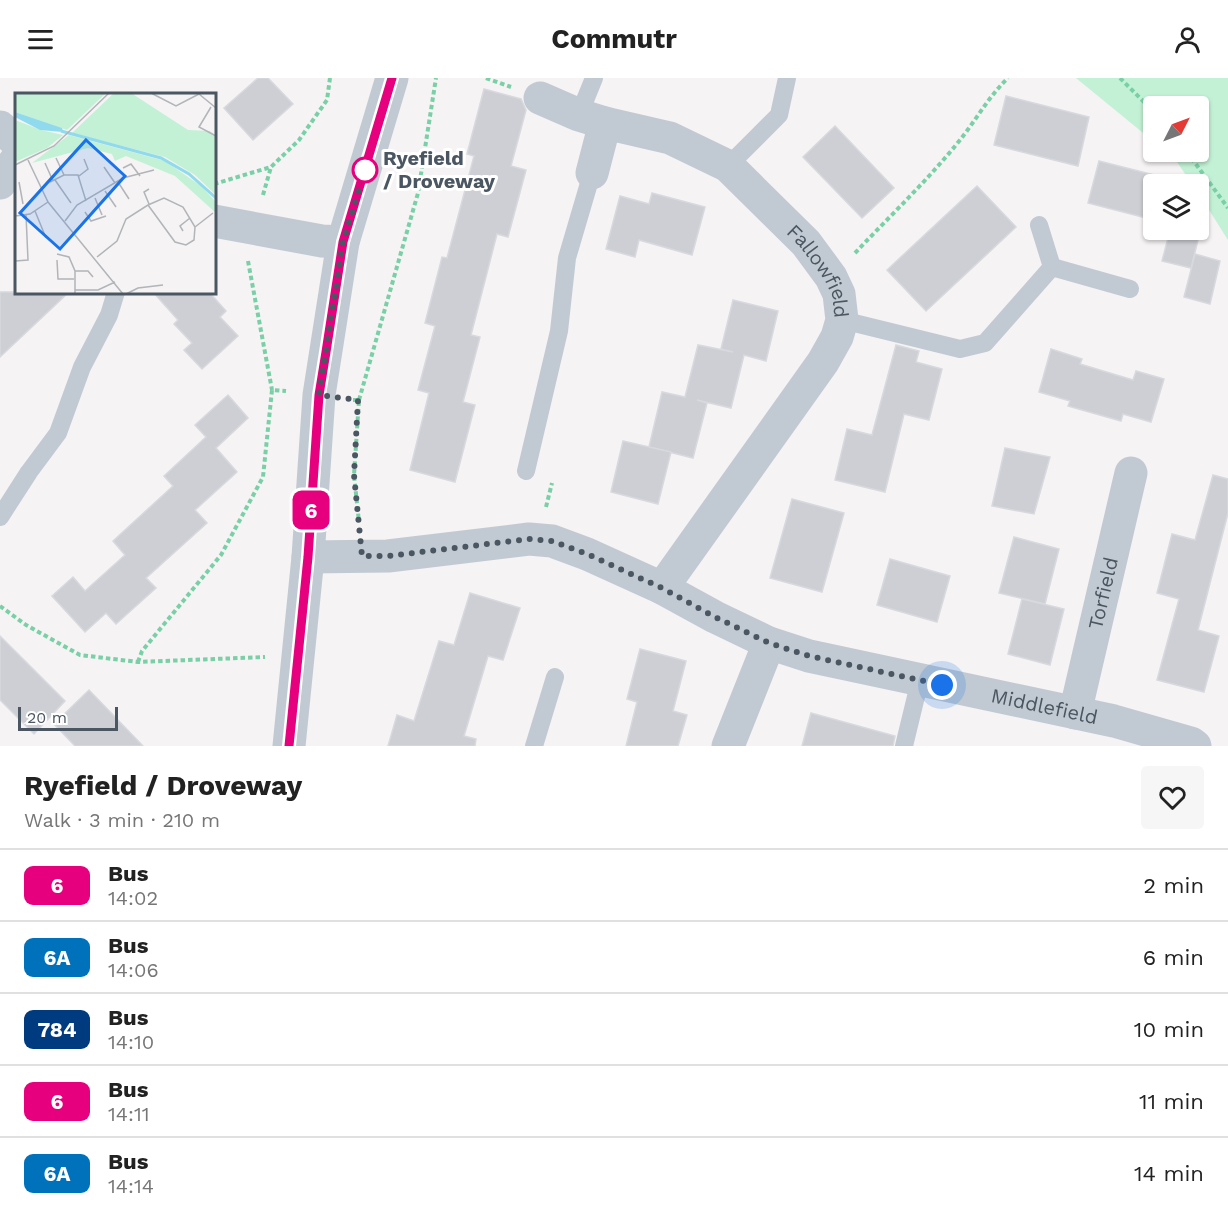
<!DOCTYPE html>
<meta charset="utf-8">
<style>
body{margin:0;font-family:"Work Sans",sans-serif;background:#f6f6f6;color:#222;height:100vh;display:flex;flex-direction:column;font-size:22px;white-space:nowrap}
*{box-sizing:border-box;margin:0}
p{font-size:20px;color:#767676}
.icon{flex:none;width:33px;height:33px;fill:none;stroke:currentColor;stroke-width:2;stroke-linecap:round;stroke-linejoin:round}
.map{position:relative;height:668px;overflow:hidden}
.sheet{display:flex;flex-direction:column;background:#fff;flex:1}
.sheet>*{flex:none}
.badge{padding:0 12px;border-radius:9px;font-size:21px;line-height:39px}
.needle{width:39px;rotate:48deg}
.buttons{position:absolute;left:1143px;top:18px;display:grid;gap:12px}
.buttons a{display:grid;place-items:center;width:66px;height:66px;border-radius:6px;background:#fff;box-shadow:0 2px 4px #0004;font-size:30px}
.scale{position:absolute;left:18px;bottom:15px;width:100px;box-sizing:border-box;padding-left:6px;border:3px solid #4a5661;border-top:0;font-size:16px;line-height:21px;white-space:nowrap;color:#4a5661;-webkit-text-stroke:4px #fff;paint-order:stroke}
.you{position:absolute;width:30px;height:30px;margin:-15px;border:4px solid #fff;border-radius:50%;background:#1a73e8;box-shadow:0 0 0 9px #1a73e833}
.map>.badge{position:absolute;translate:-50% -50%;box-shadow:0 0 0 3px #fff}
.round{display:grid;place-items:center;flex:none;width:63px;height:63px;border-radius:6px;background:#f6f6f6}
.headline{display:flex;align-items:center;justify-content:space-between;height:102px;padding:0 24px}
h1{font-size:28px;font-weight:700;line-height:45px}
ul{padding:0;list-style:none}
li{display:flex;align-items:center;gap:18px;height:72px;padding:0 24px;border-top:2px solid #e0e0e0}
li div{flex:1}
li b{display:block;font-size:22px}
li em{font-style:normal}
li .badge{min-width:66px;font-weight:700;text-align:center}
header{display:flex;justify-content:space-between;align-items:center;height:78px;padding:0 24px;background:#fff;font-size:27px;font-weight:700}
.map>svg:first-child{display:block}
.green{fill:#c3f1d5}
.building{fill:#cdcfd5;stroke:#d7d9de;stroke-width:1.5}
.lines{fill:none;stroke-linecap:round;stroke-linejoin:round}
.path{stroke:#7ad0a6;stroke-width:4;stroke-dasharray:4.5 3;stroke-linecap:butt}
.service{stroke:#c1cad2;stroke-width:18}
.minor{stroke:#c1cad2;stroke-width:33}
.line-casing{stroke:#fff;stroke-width:14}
.line{stroke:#e6007e;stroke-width:9}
.walk{stroke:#4a5661;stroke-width:6;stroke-dasharray:0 10.8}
.stop-dot{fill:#fff;stroke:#e6007e;stroke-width:3}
.labels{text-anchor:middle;stroke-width:6;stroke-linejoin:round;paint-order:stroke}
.stop-label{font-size:20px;font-weight:bold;fill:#4a5661;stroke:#fff;text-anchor:start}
.street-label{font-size:20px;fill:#4a5661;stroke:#fff}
.inset-river{fill:none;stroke:#90daee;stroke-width:3}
.inset-road{fill:none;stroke:#b1b4b9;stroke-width:1.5}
.view{fill:#1a73e8;fill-opacity:0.15;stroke:#1a73e8;stroke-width:3}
.inset-edge{fill:none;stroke:#4a5661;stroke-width:3}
</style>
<header><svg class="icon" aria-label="menu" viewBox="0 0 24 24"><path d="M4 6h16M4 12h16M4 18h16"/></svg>Commutr<svg class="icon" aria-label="person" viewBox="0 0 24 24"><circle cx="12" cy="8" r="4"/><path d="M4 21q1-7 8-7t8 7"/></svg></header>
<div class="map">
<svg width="1228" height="668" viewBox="0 0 1228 668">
<rect width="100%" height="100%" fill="#f5f3f3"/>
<path class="green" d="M1076,0h152v162l-29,-46 -1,-10h-6l-17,-25 -9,-7h32v-46h-44l-1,35z"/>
<g class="building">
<path d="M258,0h10l25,26 -40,36 -29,-32z"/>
<path d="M484,11l37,10 5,11 -15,56 15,4 -18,67 -11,-3 -26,101 9,2 -17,65 12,3 -20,77 -45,-12 19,-77 -11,-3 17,-64 -10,-3 17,-66 5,1 27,-102 -7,-2z"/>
<path d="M1006,18l83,21 -11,49 -84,-21z"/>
<path d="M835,48l59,62 -32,30 -59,-61z"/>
<path d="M1099,83l83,21 -1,2h-27v36l-66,-17z"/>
<path d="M977,108l39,41 -90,84 -39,-41z"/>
<path d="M652,115l53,14 -13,48 -53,-15 -4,17 -29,-8 14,-53 29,8z"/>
<path d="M1198,145l4,1 -11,44 -29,-7 8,-31h28z"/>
<path d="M1195,176l25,7 -10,43 -26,-7z"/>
<path d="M0,214h69l-69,65z"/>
<path d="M153,214h56l17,19 -6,6 18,19 -36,33 -18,-19 8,-7 -18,-19 4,-4z"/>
<path d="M733,222l45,11 -12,50 -22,-6 -13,53 -34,-8 10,3 -14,55 -44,-11 13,-55 23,5 13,-52 35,7 -12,-3z"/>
<path d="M896,267l23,6 -3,11 26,7 -13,51 -25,-6 -19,78 -50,-12 12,-51 25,6z"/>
<path d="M1051,271l31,10 -2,5 53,16 3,-9 28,8 -13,43 -28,-8 -2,7 -53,-15 2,-5 -31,-9z"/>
<path d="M228,317l20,23 -32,30 21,24 -42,38 12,13 -61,55 10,10 -40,36 -10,-11 -21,19 -33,-36 21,-19 12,14 40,-36 -12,-14 60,-55 -9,-10 42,-39 -11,-12z"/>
<path d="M623,363l48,11 -13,52 -47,-12z"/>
<path d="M1005,370l45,9 -16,57 -42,-8z"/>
<path d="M1213,397l15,4v34l-30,117 21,6 -15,56 -47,-12 22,-81 -22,-6 15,-59 23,6z"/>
<path d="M792,421l52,14 -22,79 -52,-14z"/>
<path d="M1014,459l45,12 -14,55 -46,-11z"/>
<path d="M890,481l60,17 -13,46 -60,-17z"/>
<path d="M470,515l50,15 -17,52 -15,-4 -24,80 12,3 -1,7h-87l9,-31 17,6 25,-80 15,4z"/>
<path d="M1022,521l42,10 -14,56 -42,-11z"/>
<path d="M0,558l65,65 -31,33 -34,-34z"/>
<path d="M640,571l46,12 -13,50 14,4 -9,31h-52l11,-44 -10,-3z"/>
<path d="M89,612l54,56h-68l-21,-22z"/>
<path d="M811,635l84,23 -2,10h-91z"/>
</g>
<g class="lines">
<g class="path">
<path d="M486,0l25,9"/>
<path d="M1120,0l34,34"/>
<path d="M1187,74l41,56"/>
<path d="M214,106l57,-17 28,-27 28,-40 3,-22"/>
<path d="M263,117l8,-28"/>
<path d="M855,175c35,-37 73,-73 105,-113 16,-20 29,-44 48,-62"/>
<path d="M248,183l24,129"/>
<path d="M353,322h6l-5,75 5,47"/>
<path d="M359,322l59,-207 18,-115"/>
<path d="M546,429l6,-24"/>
<path d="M0,528l26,19 54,30 58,7 127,-5"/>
<path d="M138,584l4,-11 79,-96 42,-78 9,-87 14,1"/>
</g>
<g class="service">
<path d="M579,37l15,-37"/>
<path d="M728,88l51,-51 8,-37"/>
<path d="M1052,189l78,22"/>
<path d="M842,242l118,29 25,-6 67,-76 -13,-42"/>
<path d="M526,393l33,-140 8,-73 25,-85"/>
<path d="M0,439l29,-45 29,-39 24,-66 27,-52 7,-23"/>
<path d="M534,668l21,-69"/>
<path d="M904,668l16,-66"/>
</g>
<g class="minor">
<path id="s1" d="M540,20l39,17 26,8 65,15 58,28 78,77 25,34 8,17 3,26 -5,17 -14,25 -161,226"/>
<path d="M0,49l16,14"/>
<path d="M592,95l13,-50"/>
<path d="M0,105l16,-23"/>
<path d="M214,143l108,20 21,1"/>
<path id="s2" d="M308,479l80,-1 141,-17 23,2 35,13 75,34 53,29 54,26 40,13 305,65 77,22 4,3"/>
<path id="s3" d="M1075,635l56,-240"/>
<path d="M289,668l19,-189 11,-162 24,-153 49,-164"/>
<path d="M728,668l41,-103"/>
</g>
</g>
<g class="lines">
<defs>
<path id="line" d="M289,668l19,-189 11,-162 7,-43 17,-110 49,-164"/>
</defs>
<use href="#line" class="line-casing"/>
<use href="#line" class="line"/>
<path class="walk" d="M365,92l3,-10 -25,82 -24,153 39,5 -4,75 8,81h26l141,-17 23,2 35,13 75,34 53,29 54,26 40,13 133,29"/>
</g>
<circle class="stop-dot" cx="365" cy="92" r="12"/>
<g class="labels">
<g class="stop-label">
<text x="383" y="87">Ryefield<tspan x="383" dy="23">/ Droveway</tspan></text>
</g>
<g class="street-label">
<text dy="7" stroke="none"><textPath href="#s1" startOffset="342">Fallowfield</textPath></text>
<text dy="7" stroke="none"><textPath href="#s3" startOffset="123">Torfield</textPath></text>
<text dy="7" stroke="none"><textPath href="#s2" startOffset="768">Middlefield</textPath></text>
</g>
</g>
<g transform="translate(15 15)">
<rect width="201" height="201" fill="#f5f3f3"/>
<path d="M0,0h91l-39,37 -52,-18zM99,0h17l57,37 22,1 6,6v58l-21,-20 -30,-18 -93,-24zM0,27l26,10 22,5 -16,13 -32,14zM54,42l96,26 36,25 15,16v11l-41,-37 -49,-20 -11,5 -3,-7 -24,-6 -56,15z" fill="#c3f1d5"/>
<path d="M0,19l47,16 1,4 -23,-2 -25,-13z" fill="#90daee"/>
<path class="inset-river" d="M46,38l100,27 28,16 27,24"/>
<path class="inset-road" d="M136,0l25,13 23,-12M184,1l17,14M196,14l-12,20 17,9M41,65l8,17M13,67l20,42 75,92M30,70l8,18M0,72l39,-19 55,-53M89,74l11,16M108,75l8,-4 9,12M64,83l9,-7 -4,-10M40,87l16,23M4,89l4,22M35,89l14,-7h14l8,26M103,89l11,17M134,96l-5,3 5,12M90,98l11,16M80,105l7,17M20,118l11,27M70,119l6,9 15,-5M0,123l15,-2 18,-12M50,128l12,-16 46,-27 31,-8M180,134l18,-14M168,138l-3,-5 10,-8M42,161l12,3 6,14v23M82,164l20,-16 9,-22 22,-14 16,-7 19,9 12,20 -1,13 -8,5 -11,-3 -27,-37M42,167l1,19h16M0,168l13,-1 -2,-45M60,178h13l5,6M60,197h23l17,-8M111,201l12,-6 25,-3"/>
<path class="view" d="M71,47l39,36 -65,73 -40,-36z"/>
<rect width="201" height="201" class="inset-edge"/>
</g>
</svg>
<div class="buttons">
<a><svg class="needle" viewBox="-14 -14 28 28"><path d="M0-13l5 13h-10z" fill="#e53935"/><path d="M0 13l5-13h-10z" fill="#767676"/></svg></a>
<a><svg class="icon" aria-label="layers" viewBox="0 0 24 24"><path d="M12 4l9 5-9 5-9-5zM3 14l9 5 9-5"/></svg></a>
</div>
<div class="scale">20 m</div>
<div class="you" style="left:942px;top:607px"></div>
<b class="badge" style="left:311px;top:432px;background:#e6007e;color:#fff">6</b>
</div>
<section class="sheet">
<div class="headline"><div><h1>Ryefield / Droveway</h1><p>Walk · 3 min · 210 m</p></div><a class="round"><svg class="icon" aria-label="heart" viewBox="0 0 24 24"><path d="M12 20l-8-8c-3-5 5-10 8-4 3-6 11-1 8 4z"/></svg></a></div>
<ul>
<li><span class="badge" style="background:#e6007e;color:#fff">6</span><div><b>Bus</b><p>14:02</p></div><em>2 min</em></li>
<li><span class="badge" style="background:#0072bc;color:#fff">6A</span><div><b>Bus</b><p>14:06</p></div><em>6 min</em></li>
<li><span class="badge" style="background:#003b80;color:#fff">784</span><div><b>Bus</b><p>14:10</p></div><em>10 min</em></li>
<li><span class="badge" style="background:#e6007e;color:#fff">6</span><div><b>Bus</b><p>14:11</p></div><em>11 min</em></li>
<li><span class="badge" style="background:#0072bc;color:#fff">6A</span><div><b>Bus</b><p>14:14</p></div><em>14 min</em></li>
</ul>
</section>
